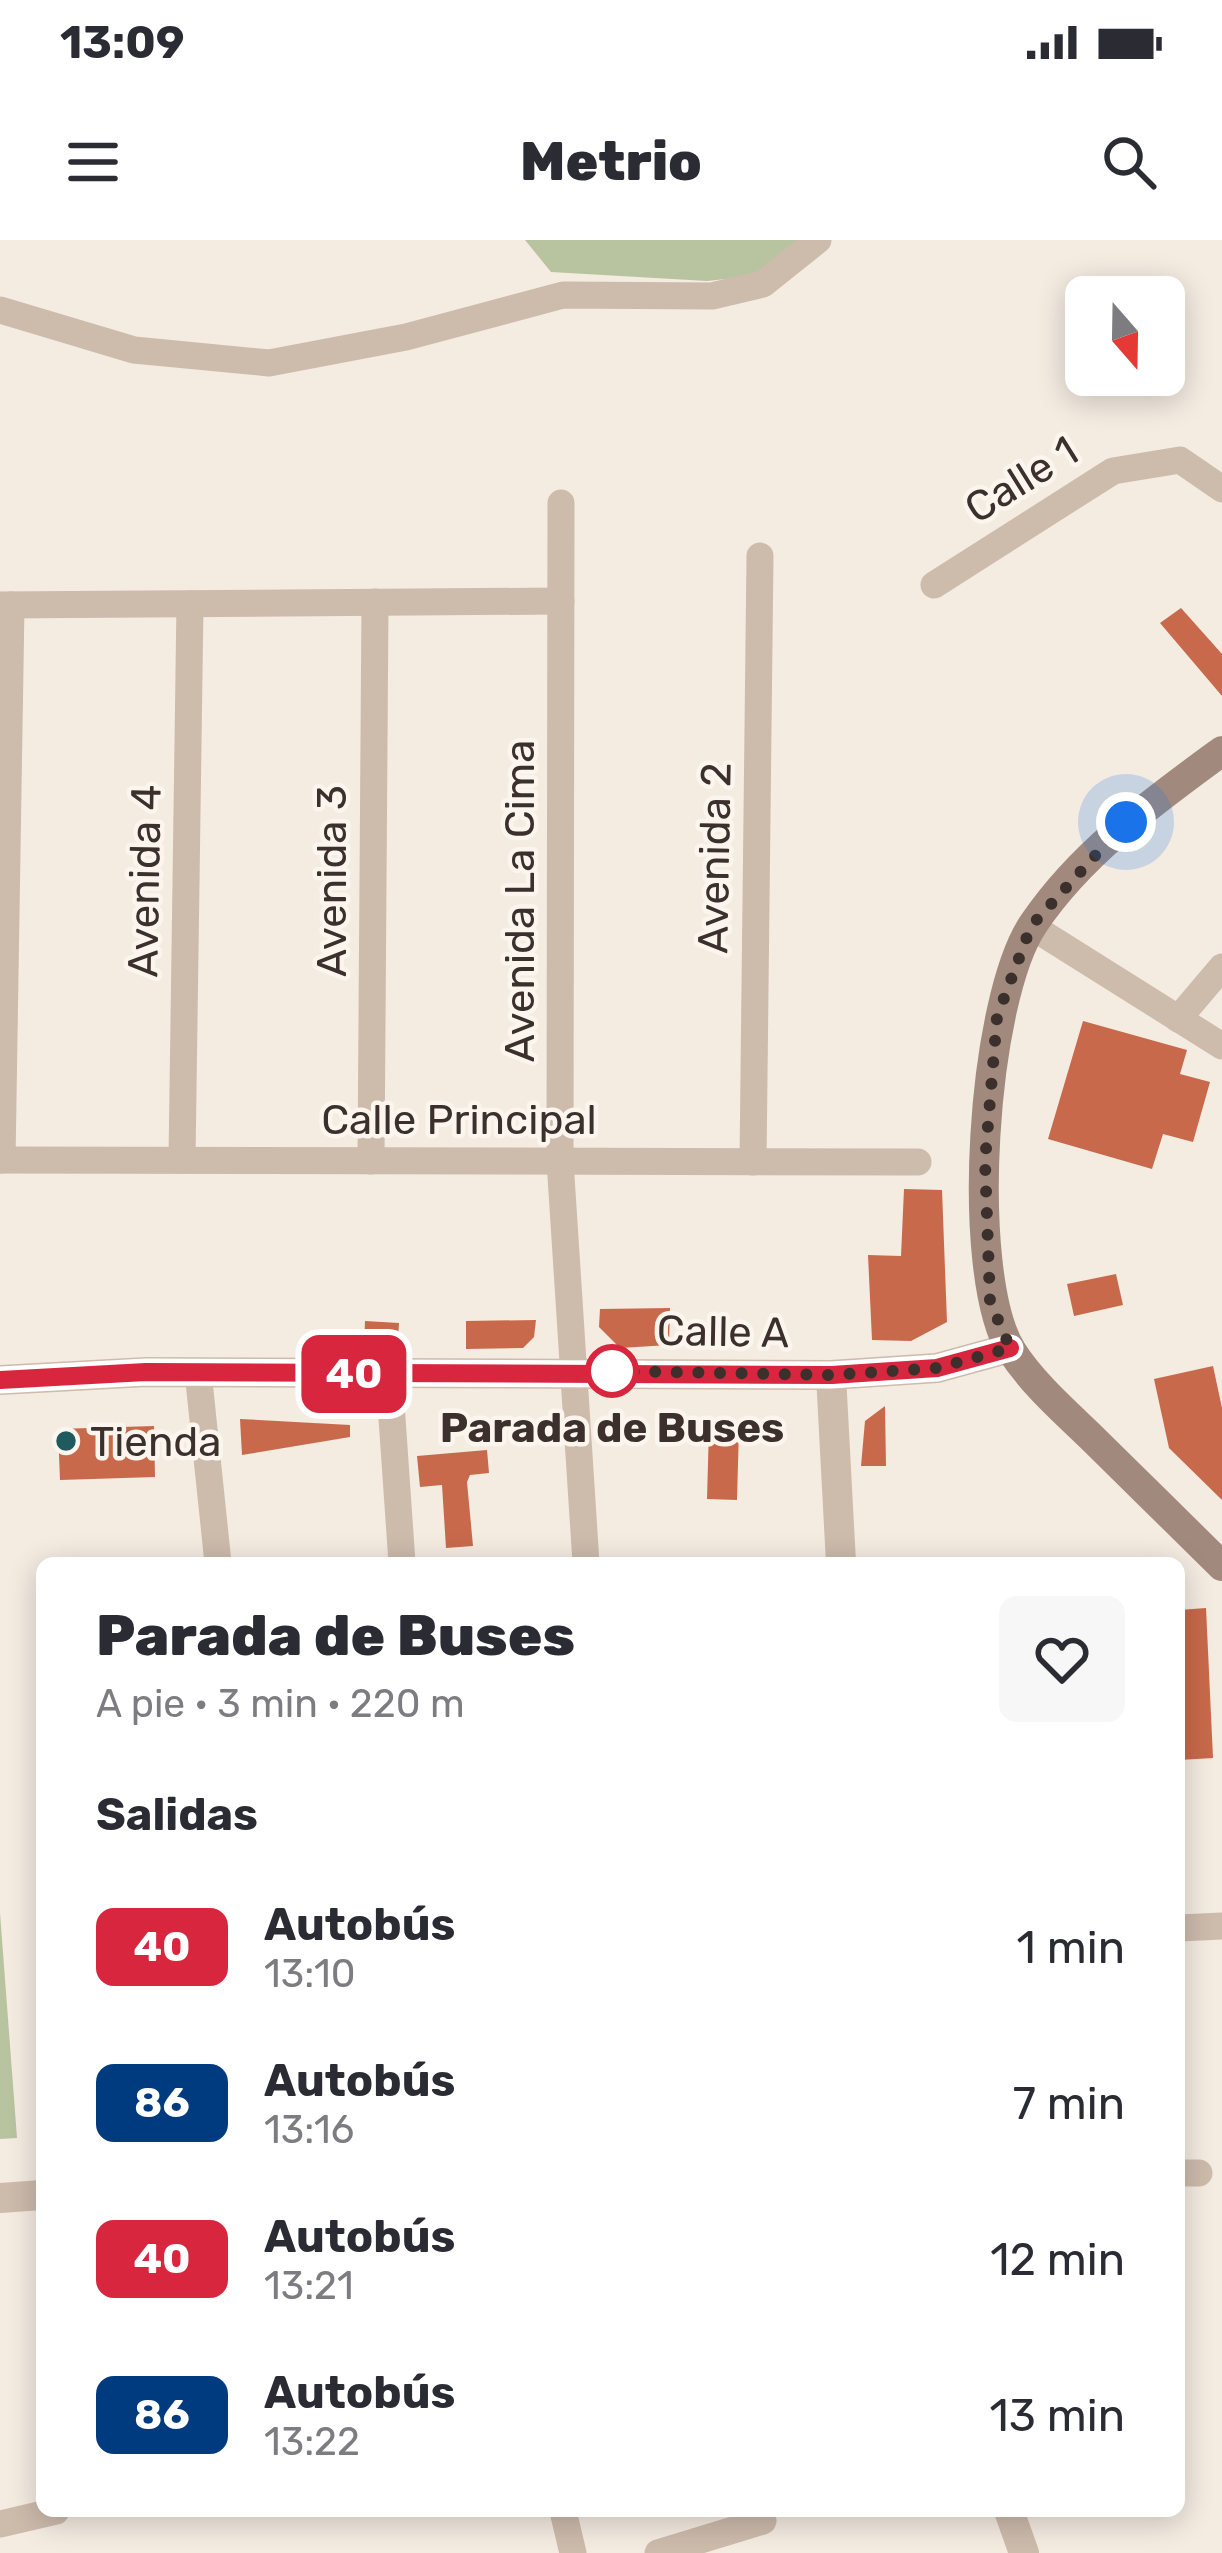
<!DOCTYPE html>
<html lang="es">
<meta charset="utf-8">
<style>
body{margin:0;font-family:Rubik,sans-serif;background:#f7f7f7;color:#2b2b33;height:100vh;display:flex;flex-direction:column;font-size:45px;white-space:nowrap}
*{box-sizing:border-box;margin:0}
p{font-size:39px;color:#7c7c81}
.icon{flex:none;width:66px;height:66px;fill:none;stroke:currentColor;stroke-width:2;stroke-linecap:round;stroke-linejoin:round}
.map{position:relative;flex:1;overflow:hidden}
.sheet{position:absolute;left:36px;top:1317px;width:1149px;height:960px;display:flex;flex-direction:column;background:#fff;border-radius:18px;box-shadow:0 6px 30px #0003}
.sheet>*{flex:none}
.badge{padding:0 24px;border-radius:18px;font-size:42px;line-height:78px}
.needle{width:78px;rotate:160deg}
.tools{position:absolute;left:1065px;top:36px;display:grid;gap:24px}
.tools a{display:grid;place-items:center;width:120px;height:120px;border-radius:18px;background:#fff;box-shadow:0 6px 30px #0003;font-size:60px}
.you{position:absolute;width:60px;height:60px;margin:-30px;border:9px solid #fff;border-radius:50%;background:#1a73e8;box-shadow:0 0 0 18px #1a73e833}
.map>.badge{position:absolute;translate:-50% -50%;box-shadow:0 0 0 6px #fff}
h2{padding:0 60px;font-size:45px;line-height:108px}
.round{display:grid;place-items:center;flex:none;width:126px;height:126px;border-radius:18px;background:#f7f7f7}
.headline{display:flex;align-items:center;justify-content:space-between;height:204px;padding:0 60px}
h1{font-size:57px;font-weight:800;line-height:90px}
ul{padding:0;list-style:none}
li{display:flex;align-items:center;gap:36px;height:156px;padding:0 60px}
li div{flex:1}
li b{display:block;font-size:45px}
li em{font-style:normal}
li .badge{min-width:132px;font-weight:700;text-align:center}
.status{display:flex;justify-content:space-between;align-items:center;height:84px;padding:0 60px;background:#fff;direction:ltr}
.status svg{height:33px;fill:currentColor}
header{display:flex;justify-content:space-between;align-items:center;height:156px;padding:0 60px;background:#fff;font-size:54px;font-weight:800}
.map>svg:first-child{display:block}
.green{fill:#b8c4a0}
.building{fill:#c8694b}
.lines{fill:none;stroke-linecap:round;stroke-linejoin:round}
.minor{stroke:#cdbbac;stroke-width:27}
.tertiary{stroke:#cdbbac;stroke-width:30}
.secondary{stroke:#a18a7d;stroke-width:30}
.line-casing{stroke:#fff;stroke-width:27}
.line{stroke:#d7263d;stroke-width:18}
.walk{stroke:#3b302b;stroke-width:12;stroke-dasharray:0 21.6}
.stop-dot{fill:#fff;stroke:#d7263d;stroke-width:6}
.poi-dot{fill:#1f5a5e;stroke:#fbf5ee;stroke-width:4.5}
.labels{text-anchor:middle;stroke-width:9;stroke-linejoin:round;paint-order:stroke}
.street-label{font-size:42px;fill:#3b302b;stroke:#fbf5ee}
.stop-label{font-size:42px;font-weight:bold;fill:#3b302b;stroke:#fbf5ee}
.poi-label{font-size:42px;fill:#3b302b;stroke:#fbf5ee;text-anchor:start}
</style>
<div class="status"><b>13:09</b><svg viewBox="0 0 49 12"><path d="M0 12V9h3v3zM5 12V6h3v6zM10 12V3h3v9zM15 12V0h3v12zM26 1h20v11H26zM47 4h2v5h-2z"/></svg></div>
<header><svg class="icon" aria-label="menu" viewBox="0 0 24 24"><path d="M4 6h16M4 12h16M4 18h16"/></svg>Metrio<svg class="icon" aria-label="search" viewBox="0 0 24 24"><circle cx="10" cy="10" r="6"/><path d="M15 15l6 6"/></svg></header>
<div class="map">
<svg width="1222" height="2313" viewBox="0 0 1222 2313">
<rect width="100%" height="100%" fill="#f4ebe1"/>
<g class="green">
<path d="M525,0h275l-35,35 -58,6 -156,-9z"/>
<path d="M0,1673l17,225 -17,1z"/>
</g>
<g class="building">
<path d="M1181,368l41,46v42l-62,-73z"/>
<path d="M1083,781l104,29 -7,24 30,8 -17,60 -30,-8 -11,35 -104,-30z"/>
<path d="M904,949l38,1 5,132 -36,19 -39,-1 -4,-85 33,1z"/>
<path d="M1116,1034l7,31 -49,11 -7,-32z"/>
<path d="M670,1068l-1,37 -49,3 -21,-21 1,-18z"/>
<path d="M536,1080l-2,17 -11,11 -57,1v-28z"/>
<path d="M365,1081l34,2 -2,30 -33,-1z"/>
<path d="M1213,1126l9,42v92l-53,-52 -15,-69z"/>
<path d="M885,1166l1,60h-25l4,-45z"/>
<path d="M240,1179l110,6v12l-108,18z"/>
<path d="M154,1186l1,51 -95,3 -2,-51z"/>
<path d="M709,1188h30l-2,72 -30,-1z"/>
<path d="M487,1210l2,23 -19,2 -3,7 6,64 -27,2 -4,-63 -22,2 -3,-31z"/>
<path d="M1206,1368l7,150 -34,2v-150z"/>
</g>
<g class="lines">
<g class="minor">
<path d="M0,70l134,40 135,13 137,-26 157,-42 149,1 51,-12 55,-44"/>
<path d="M561,263l-1,658 26,402"/>
<path d="M934,345l179,-114 67,-11 42,29"/>
<path d="M0,365l561,-4"/>
<path d="M1031,686l191,120"/>
<path d="M1178,779l44,-52"/>
<path d="M0,920l918,2"/>
<path d="M2,920l9,-555"/>
<path d="M182,920l8,-556"/>
<path d="M371,921l4,-559"/>
<path d="M753,922l7,-606"/>
<path d="M198,1132l20,191"/>
<path d="M389,1135l13,188"/>
<path d="M1179,1688l43,-2"/>
<path d="M1179,1933h20"/>
<path d="M563,2271l10,42"/>
<path d="M0,2284l56,-13"/>
<path d="M658,2313l105,-32"/>
</g>
<g class="tertiary">
<path d="M831,1135l10,188"/>
<path d="M0,1140l147,-8 684,3 106,-7 73,-20"/>
<path d="M0,1958l42,-3"/>
<path d="M1009,2271l15,42"/>
</g>
<path class="secondary" d="M1222,511c-68,50 -140,101 -188,172 -52,75 -70,349 -23,427 21,33 52,60 80,87 44,43 87,86 131,129"/>
</g>
<g class="lines">
<defs>
<path id="line" d="M0,1140l146,-8 686,3 105,-7 73,-20"/>
</defs>
<use href="#line" class="line-casing"/>
<use href="#line" class="line"/>
<path class="walk" d="M612,1131l220,4 105,-7 73,-20 -20,-47 -5,-140 12,-144 34,-91 95,-104"/>
</g>
<circle class="stop-dot" cx="612" cy="1131" r="24"/>
<circle class="poi-dot" cx="66" cy="1201" r="12"/>
<g class="labels">
<g class="street-label">
<text transform="translate(1021 239) rotate(-32)" y="15">Calle 1</text>
<text transform="translate(714 618) rotate(-89)" y="15">Avenida 2</text>
<text transform="translate(144 641) rotate(-89)" y="15">Avenida 4</text>
<text transform="translate(331 641) rotate(-90)" y="15">Avenida 3</text>
<text transform="translate(519 661) rotate(-90)" y="15">Avenida La Cima</text>
<text x="459" y="894">Calle Principal</text>
<text transform="translate(723 1091) rotate(1)" y="15">Calle A</text>
</g>
<g class="stop-label">
<text x="612" y="1202">Parada de Buses</text>
</g>
<g class="poi-label">
<text x="90" y="1216">Tienda</text>
</g>
</g>
</svg>
<div class="tools">
<a><svg class="needle" viewBox="-14 -14 28 28"><path d="M0-13l5 13h-10z" fill="#e53935"/><path d="M0 13l5-13h-10z" fill="#7c7c81"/></svg></a>
</div>
<div class="you" style="left:1126px;top:582px"></div>
<b class="badge" style="left:354px;top:1134px;background:#d7263d;color:#fff">40</b>
<section class="sheet">
<div class="headline"><div><h1>Parada de Buses</h1><p>A pie · 3 min · 220 m</p></div><a class="round"><svg class="icon" aria-label="heart" viewBox="0 0 24 24"><path d="M12 20l-8-8c-3-5 5-10 8-4 3-6 11-1 8 4z"/></svg></a></div>
<h2>Salidas</h2>
<ul>
<li><span class="badge" style="background:#d7263d;color:#fff">40</span><div><b>Autobús</b><p>13:10</p></div><em>1 min</em></li>
<li><span class="badge" style="background:#003b80;color:#fff">86</span><div><b>Autobús</b><p>13:16</p></div><em>7 min</em></li>
<li><span class="badge" style="background:#d7263d;color:#fff">40</span><div><b>Autobús</b><p>13:21</p></div><em>12 min</em></li>
<li><span class="badge" style="background:#003b80;color:#fff">86</span><div><b>Autobús</b><p>13:22</p></div><em>13 min</em></li>
</ul>
</section>
</div>
